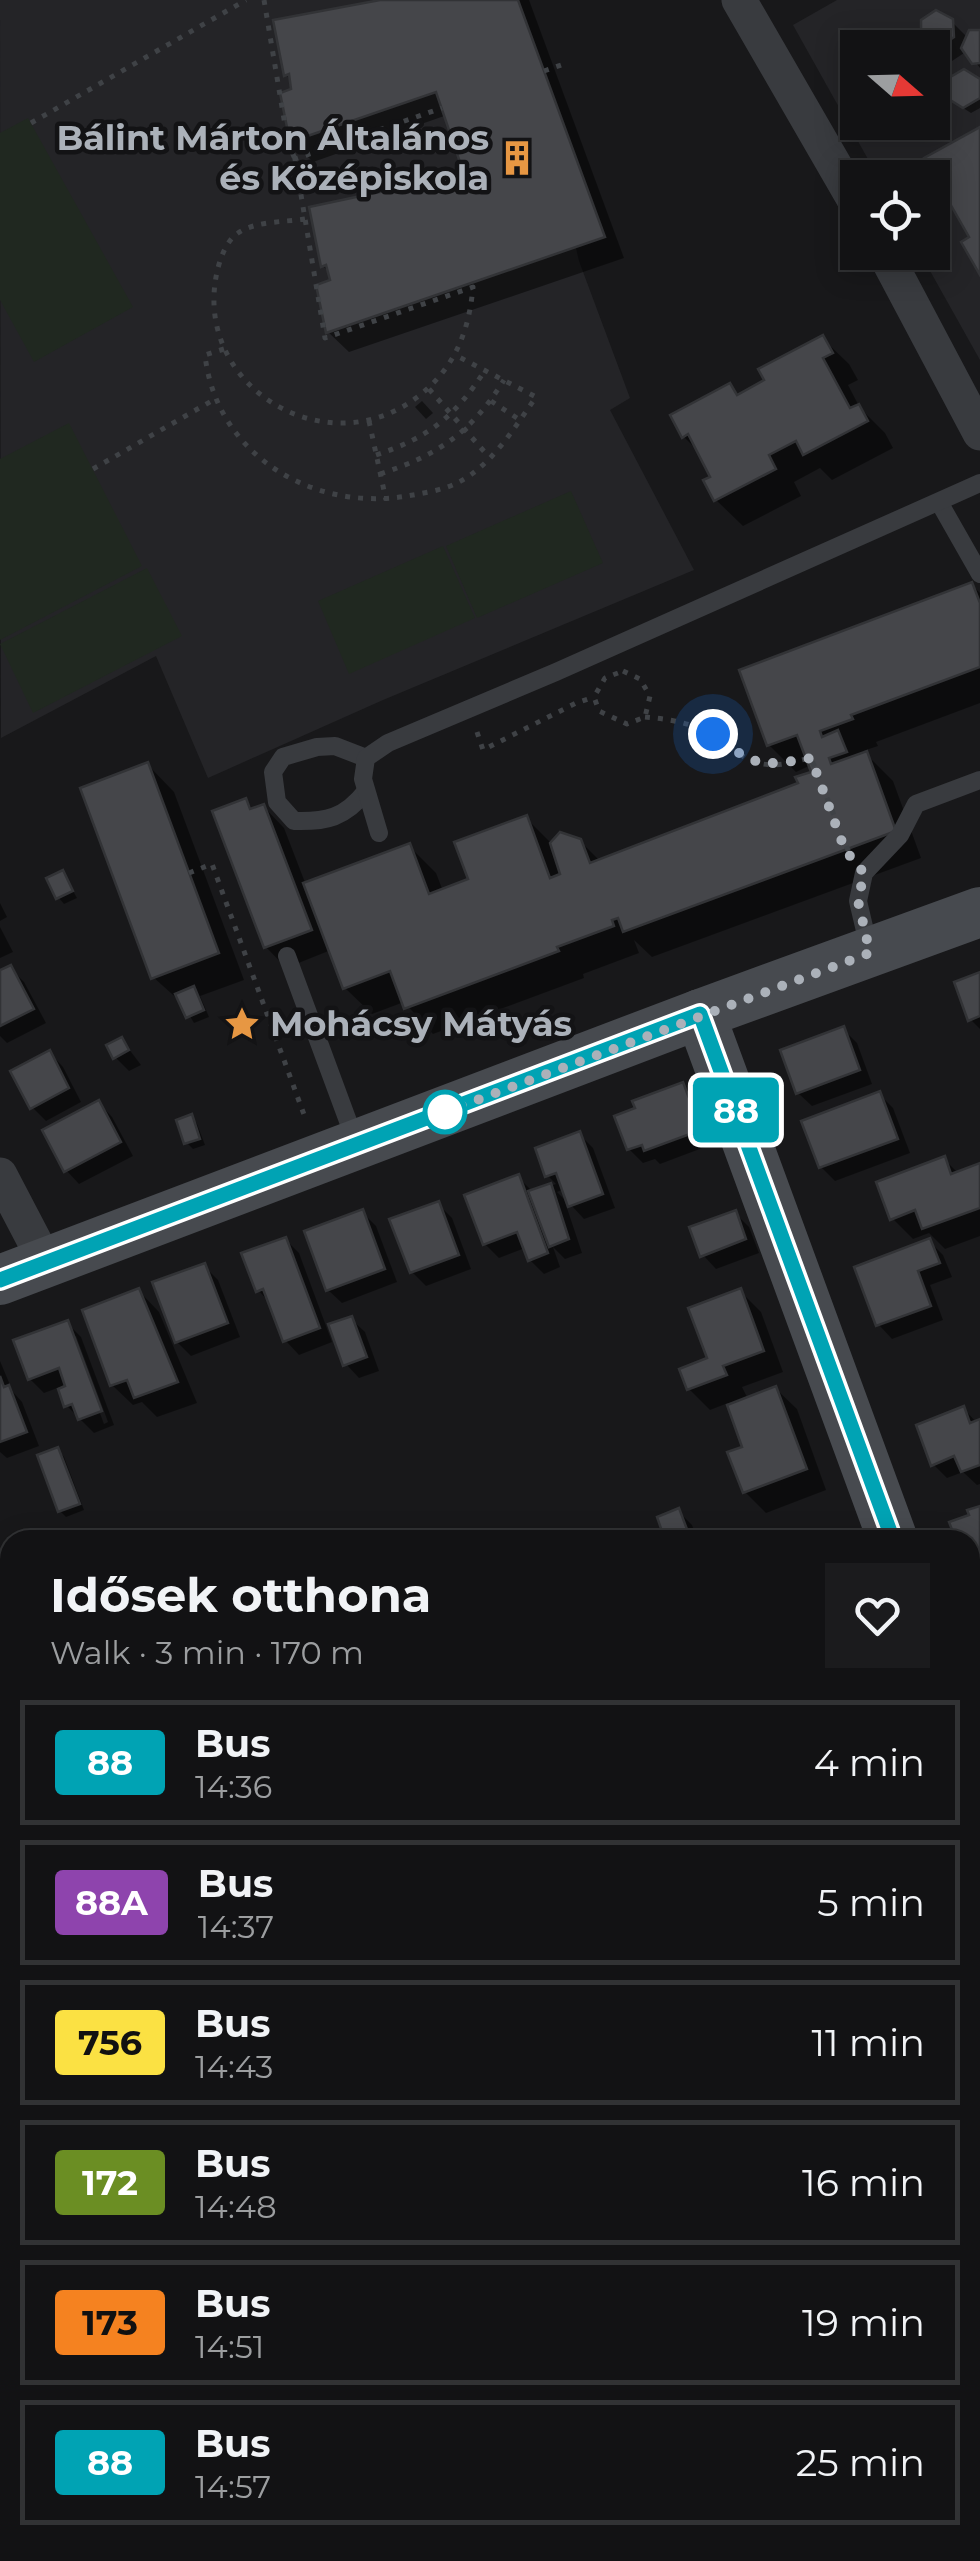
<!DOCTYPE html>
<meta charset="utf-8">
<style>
body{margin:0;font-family:Montserrat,sans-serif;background:#1b1b1d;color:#f1f3f6;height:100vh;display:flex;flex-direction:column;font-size:38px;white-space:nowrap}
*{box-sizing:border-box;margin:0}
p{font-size:32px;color:#9c9ea0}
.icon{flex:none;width:55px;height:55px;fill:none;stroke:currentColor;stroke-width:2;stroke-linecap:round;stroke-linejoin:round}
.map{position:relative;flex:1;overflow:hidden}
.panel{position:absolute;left:0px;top:1530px;width:980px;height:1032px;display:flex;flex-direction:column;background:#121214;border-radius:30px 30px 0 0;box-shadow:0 5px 25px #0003,0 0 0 2px #313234}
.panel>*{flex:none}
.badge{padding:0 20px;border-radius:8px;font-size:35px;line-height:65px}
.needle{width:65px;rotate:110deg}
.fabs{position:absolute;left:840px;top:30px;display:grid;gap:20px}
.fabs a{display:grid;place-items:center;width:110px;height:110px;border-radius:0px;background:#121214;box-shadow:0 5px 25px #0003,0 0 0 2px #313234;font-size:50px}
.you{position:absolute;width:50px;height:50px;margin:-25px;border:8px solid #fff;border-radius:50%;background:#1a73e8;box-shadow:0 0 0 15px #1a73e833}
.map>.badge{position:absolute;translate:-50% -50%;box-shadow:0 0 0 5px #fff}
.round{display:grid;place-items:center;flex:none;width:105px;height:105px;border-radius:0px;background:#1b1b1d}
.summary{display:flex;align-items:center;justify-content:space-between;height:170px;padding:0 50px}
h1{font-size:48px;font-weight:700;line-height:75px}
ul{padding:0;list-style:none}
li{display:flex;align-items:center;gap:30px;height:125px;margin:0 20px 15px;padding:0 30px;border:5px solid #313234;border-radius:0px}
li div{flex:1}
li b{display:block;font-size:38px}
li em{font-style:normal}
li .badge{min-width:110px;font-weight:700;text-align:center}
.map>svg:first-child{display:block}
.built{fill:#242427;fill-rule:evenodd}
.green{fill:#202820}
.shadow{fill:#0007;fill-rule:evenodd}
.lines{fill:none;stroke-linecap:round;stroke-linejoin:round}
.stream{stroke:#2f393d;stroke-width:9}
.building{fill:#45464a;stroke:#323336;stroke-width:2.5}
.path{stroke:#3f4246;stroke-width:5;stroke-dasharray:5 8;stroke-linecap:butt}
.lane{stroke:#393b3f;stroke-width:18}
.street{stroke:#393b3f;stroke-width:35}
.secondary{stroke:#474a4f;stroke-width:50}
.line-casing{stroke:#fff;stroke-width:22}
.line{stroke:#00a3b4;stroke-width:15}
.walk{stroke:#abb1b9;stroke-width:10;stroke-dasharray:0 18}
.stop-dot{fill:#fff;stroke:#00a3b4;stroke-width:5}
.labels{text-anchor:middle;stroke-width:9;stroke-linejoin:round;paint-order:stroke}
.poi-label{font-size:35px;font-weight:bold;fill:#abb1b9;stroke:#131315;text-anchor:end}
</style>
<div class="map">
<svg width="980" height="2561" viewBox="0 0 980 2561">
<rect width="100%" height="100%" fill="#18181a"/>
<g class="built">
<path d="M0,0h518l61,261 51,137 -20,12 84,160 -311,130 -175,78 -52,-122 -155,82z"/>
<path d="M837,0h143v360l-60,-107 12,-1v-74l-54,-1 -85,-152zM858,48h74v74h-74z"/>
<path d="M980,2363v198h-535l23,-9h502v-185z"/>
</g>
<g class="green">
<path d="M28,118l105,189 -99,55 -34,-62v-167z"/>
<path d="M69,423l73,143 -142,74v-181z"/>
<path d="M571,491l32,72 -126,55 -31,-72z"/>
<path d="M443,546l32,72 -126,56 -31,-73z"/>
<path d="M147,568l35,68 -149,77 -33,-69z"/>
<path d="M479,2552l108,1 3,8h-134z"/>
<path d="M780,2553l3,8h-185l-3,-8z"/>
</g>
<g class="shadow">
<path d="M381,0h148l95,258 -275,94 -21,-20 4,-50 -1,-8 -8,-8 145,-90 -21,-61 -134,47 -21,-21 2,-50 -2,-11 -6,-5z"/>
<path d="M951,21l17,17 12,-6v36l-13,-17 -15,10v18l28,4v25l-9,5 -14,-9 -7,-23 -13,8v19l-5,3v-63z"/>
<path d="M822,338l27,26 9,16 -10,5 12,23 25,25 8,15 -61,32 -12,-12 -26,14 7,14 -58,30 -27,-26 -3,-22 -12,-24 -17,-17 46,-51 10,10 28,-15z"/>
<path d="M422,401l11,12 -7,6 -11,-12z"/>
<path d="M972,585l8,8v110l-104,39 2,4 -15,5 30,30 28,77 -269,99 -18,-17 5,13 -56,21 1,4 -151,56 -29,-32 -32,12 -27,-26 -14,-38 -45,18 -20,-21 -21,-146 9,9 10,-3 20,21 22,57 103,-39 27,27 7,18 28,-10 55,-63 26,26 28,-3 21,21 200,-77 13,-12 -5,-7 -13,6 -27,-27z"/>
<path d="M148,765l26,27 70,188 -44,16 9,21 -15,6 -12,-20 -29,-26z"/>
<path d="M63,873l14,25 -13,6 -6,-7z"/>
<path d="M0,903l7,14 -7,4z"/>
<path d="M0,927l13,25 -13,6z"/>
<path d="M10,968l14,14 22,41 -39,20 -7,-7v-63z"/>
<path d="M980,974v55l-10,-10z"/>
<path d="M843,1029l14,14 15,41 -60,22 -14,-13z"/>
<path d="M122,1040l19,25 -12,6 -14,-14z"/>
<path d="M50,1053l13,14 18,35 -35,19 -14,-14z"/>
<path d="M682,1085l14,13 17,46 -53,20 -5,-5 -12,4 -14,-14z"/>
<path d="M879,1094l14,14 17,45 -75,28 -14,-14z"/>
<path d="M99,1103l13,14 21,39 -54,28 -13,-14z"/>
<path d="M191,1117l6,7 8,21 -12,4 -6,-6z"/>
<path d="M579,1134l14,14 22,60 -31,11 -13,-14 -7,-16 -7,3 7,7 18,54 -17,6 -12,-12 7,20 -16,7 -14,-14 -5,-12 -26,10 -14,-14 33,-67 15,15 23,-8 -8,-8z"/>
<path d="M944,1159l15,15 21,-8v70l-35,13 -16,-16 -16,6 -21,-21z"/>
<path d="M438,1204l14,14 19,51 -45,17 -14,-14z"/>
<path d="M362,1212l14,14 21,56 -55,21 -14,-13z"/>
<path d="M735,1213l14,14 10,26 -43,16 -13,-14z"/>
<path d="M285,1239l14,14 33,89 -33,13 -13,-14 -14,-36 -14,-15z"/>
<path d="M929,1241l14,14 9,22 -22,8 13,35 -51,19 -13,-14z"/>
<path d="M204,1266l14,14 22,57 -49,19 -14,-14z"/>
<path d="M139,1291l20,21 38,91 -40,14 -15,-15 -9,3 -21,-20z"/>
<path d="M740,1291l21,21 22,60 -41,15 6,12 28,-10 21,20 29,81 -60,23 -21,-21v-44l-17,-45 -18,7 -21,-21 21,-29z"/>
<path d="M351,1319l14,13 14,39 -20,7 -13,-14z"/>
<path d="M67,1323l14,14 33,88 -20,8 -28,-28 -6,-18 -16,6 -14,-14zM71,1336h5l32,86 -4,2z"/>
<path d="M0,1361l13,31 9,10 17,44 -32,12 -7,-6z"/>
<path d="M964,1409l13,14 3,-1v62l-3,1 -14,-13 -16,6 -14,-14z"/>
<path d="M58,1450l6,7 20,53 -18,7 -6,-6z"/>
<path d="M980,1508v71l-10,-10v-29h-12z"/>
<path d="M678,1511l14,14 6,15h-30z"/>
<path d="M0,1832l10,10 -1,117 -9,-9z"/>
<path d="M970,1879l7,19 -7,3z"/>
<path d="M970,1902l10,10v49l-10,4z"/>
<path d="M980,1972v76l-10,-10v-62z"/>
<path d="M0,2046l10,25v19l-7,3 4,10 -7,3z"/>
<path d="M980,2217v63l-10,-10v-49z"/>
<path d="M0,2303l9,20 -9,4z"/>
<path d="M823,2552h36l-23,9z"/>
</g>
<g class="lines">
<g class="stream">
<path d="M0,2442l10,14"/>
<path d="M77,2552l6,9"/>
</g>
</g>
<g class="building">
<path d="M380,0h138l87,237 -279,96 -10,-48 14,-5 -4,-15 -5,2 -12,-60 155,-33 -28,-82 -146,50 -10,-49 11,-4 -2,-15 -5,2 -11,-56z"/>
<path d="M936,10l17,9 1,18 -15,10v19l-7,4v-22h-28l17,-10v-18z"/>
<path d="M969,30h11v33l-8,1 -11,-16z"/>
<path d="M964,69l16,10v19l-17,10 -16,-10v-19z"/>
<path d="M980,127v148l-19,-33 8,-5 -45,-79z"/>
<path d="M823,335l10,18 -10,5 27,50 9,-4 9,17 -65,34 -7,-14 -27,14 7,14 -62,32 -11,-21 7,-3 -22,-43 -6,4 -12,-23 60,-32 7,12 27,-15 -6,-11z"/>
<path d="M972,582l8,21v64l-129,48 2,4 -33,12 2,6 16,-7 9,22 -18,6 2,6 36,-13 29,80 -273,101 -5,-14 -6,2 2,6 -57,21 2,4 -155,58 -14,-38 -47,18 -40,-106 107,-40 19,51 39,-15 -14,-37 73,-27 23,63 10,-4 -10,-31 10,-11 21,7 9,24 208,-80 -3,-6 16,-5 -14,-37 -30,11 -28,-76z"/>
<path d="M148,762l71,191 -68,26 -71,-191z"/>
<path d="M246,798l4,11 14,-5 48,126 -48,18 -52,-137z"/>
<path d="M63,870l10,21 -17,8 -10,-21z"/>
<path d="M11,965l23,44 -34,17v-56z"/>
<path d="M980,972v44l-12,5 -14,-39z"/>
<path d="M194,986l10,24 -18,8 -11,-24z"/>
<path d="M844,1026l16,44 -64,24 -16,-44z"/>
<path d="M122,1037l7,13 -16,9 -7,-14z"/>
<path d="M50,1050l19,38 -39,21 -20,-38z"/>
<path d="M683,1082l18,48 -57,21 -2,-6 -15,5 -13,-34 21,-8 -3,-7z"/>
<path d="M880,1091l18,48 -79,29 -18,-47z"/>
<path d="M99,1100l22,42 -57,30 -22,-42z"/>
<path d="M192,1114l8,25 -16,5 -8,-24z"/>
<path d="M580,1131l23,63 -35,13 -12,-34 -11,4 -10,-29z"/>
<path d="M945,1156l6,18 29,-11v45l-58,21 -7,-19 -25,10 -14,-38z"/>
<path d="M519,1174l29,79 -20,8 -11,-29 -34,13 -19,-50z"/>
<path d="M551,1183l18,56 -20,8 -21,-56z"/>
<path d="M439,1201l20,54 -49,18 -21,-54z"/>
<path d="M363,1209l22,60 -59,22 -22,-60z"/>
<path d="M736,1210l10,29 -46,18 -11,-30z"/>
<path d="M286,1237l34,91 -37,14 -20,-53 -7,3 -15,-39z"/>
<path d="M930,1238l10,25 -22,8 13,35 -55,20 -22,-59z"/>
<path d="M205,1263l23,60 -53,20 -23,-61z"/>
<path d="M139,1288l39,94 -44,16 -7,-18 -17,6 -28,-76z"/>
<path d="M741,1288l23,63 -41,15 4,9 -40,15 -8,-21 28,-11 -19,-50z"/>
<path d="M352,1316l15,41 -24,9 -15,-42z"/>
<path d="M68,1320l34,91 -24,9 -6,-16 -8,3 -6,-18 7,-3 -6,-18 -31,12 -15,-40z"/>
<path d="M0,1376l4,11 5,-2 18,47 -27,10z"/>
<path d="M776,1386l31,83 -64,24 -16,-41 15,-5 -15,-42z"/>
<path d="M964,1406l6,17 10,-4v46l-19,7 -7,-16 -23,10 -15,-41z"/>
<path d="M58,1447l22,57 -22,8 -21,-57z"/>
<path d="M980,1506v57l-10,4v-27h-14l-7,-18 20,-7 -2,-5z"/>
<path d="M679,1508l12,32h-26l-8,-23z"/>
<path d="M0,1836l5,12 5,-2v84l-10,4z"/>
<path d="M972,1900l8,22v21l-10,4z"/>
<path d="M980,1970v65l-10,4v-66z"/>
<path d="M980,2215v47l-10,3v-47z"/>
<path d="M980,2413v72l-3,1 3,9v66h-70l-3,-9h63v-135z"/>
</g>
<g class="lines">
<g class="path">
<path d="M264,0l24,143 7,16"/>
<path d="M544,71l23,-8"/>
<path d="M31,123l215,-123"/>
<path d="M305,219c-20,3 -50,2 -67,14 -12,8 -18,26 -21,39 -25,114 108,194 199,126 38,-28 53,-66 57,-111l-148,51 -30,-179 147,-51"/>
<path d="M224,349l-19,6c11,100 108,157 202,141 17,-3 37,-6 52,-14 33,-17 56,-55 77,-85l-79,-41"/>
<path d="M429,389l60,68"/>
<path d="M491,401l29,19"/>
<path d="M369,421l17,79"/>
<path d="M376,455c52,-17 80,-39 109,-85"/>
<path d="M93,469l122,-70"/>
<path d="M380,474c58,-19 91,-41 124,-94"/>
<path d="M623,671l17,8 10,17 -5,21 -18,7 -28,-13 -5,-14 11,-19z"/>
<path d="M645,717c23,2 49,6 70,19 16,10 28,25 48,28 17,3 32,-3 48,-6l39,97"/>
<path d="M477,732l6,18 93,-47 18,-6"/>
<path d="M189,873l23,-9 94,256"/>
<path d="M0,2412l10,14"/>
<path d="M99,2552l6,9"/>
<path d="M855,2552l3,9"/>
</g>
<g class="lane">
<path d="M939,502l41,72"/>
<path d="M366,758l-31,-12 -18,1 -34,10 -10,15 4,30 17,19c32,1 51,-3 72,-30"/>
<path d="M379,833l-16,-54 3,-21 22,-15 168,-71 424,-189"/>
<path d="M869,948l-11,-47 6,-28 36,-38 16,-31 64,-24"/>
<path d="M287,956l68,184"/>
</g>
<g class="street">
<path d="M739,0l119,206"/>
<path d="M884,252l96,181"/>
<path d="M0,1175l46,88"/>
<path d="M0,1983l10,-4"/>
<path d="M970,2328l10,-4"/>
<path d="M347,2561l23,-9"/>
</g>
<g class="secondary">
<path d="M700,1014l193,526"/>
<path d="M0,1280l700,-266 280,-102"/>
<path d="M970,1751l10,27"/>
</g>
</g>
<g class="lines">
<defs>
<path id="line" d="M0,1280l700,-266 193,526"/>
</defs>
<use href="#line" class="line-casing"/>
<use href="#line" class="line"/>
<path class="walk" d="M445,1112l425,-159 -12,-52 6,-28 -19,-23 -34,-92c-51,9 -56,9 -98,-24"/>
</g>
<defs>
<symbol id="building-bare" viewBox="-9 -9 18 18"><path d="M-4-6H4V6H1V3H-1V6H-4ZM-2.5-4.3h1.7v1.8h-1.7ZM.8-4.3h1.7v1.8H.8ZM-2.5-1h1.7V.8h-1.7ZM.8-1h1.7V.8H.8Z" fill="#e79743" stroke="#131315" stroke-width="2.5" paint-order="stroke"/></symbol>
<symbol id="sight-bare" viewBox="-9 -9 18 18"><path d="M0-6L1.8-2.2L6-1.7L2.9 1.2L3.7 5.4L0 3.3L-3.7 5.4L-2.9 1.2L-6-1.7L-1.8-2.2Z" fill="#e79743" stroke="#131315" stroke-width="2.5" paint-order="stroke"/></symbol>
</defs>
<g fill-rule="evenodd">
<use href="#building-bare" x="492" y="133" width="50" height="50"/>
<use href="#sight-bare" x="217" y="999" width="50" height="50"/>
</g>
<circle class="stop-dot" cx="445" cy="1112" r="20"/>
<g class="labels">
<g class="poi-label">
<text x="489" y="150">Bálint Márton Általános<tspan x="489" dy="40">és Középiskola</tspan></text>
<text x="270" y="1036" text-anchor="start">Mohácsy Mátyás</text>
</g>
</g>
</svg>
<div class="fabs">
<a><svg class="needle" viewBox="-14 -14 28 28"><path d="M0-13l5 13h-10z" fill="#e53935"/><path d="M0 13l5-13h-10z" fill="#9c9ea0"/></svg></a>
<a><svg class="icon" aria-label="locate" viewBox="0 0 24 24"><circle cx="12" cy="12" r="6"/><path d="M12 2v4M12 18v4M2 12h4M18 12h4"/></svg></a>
</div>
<div class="you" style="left:713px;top:734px"></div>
<b class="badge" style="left:736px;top:1110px;background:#00a3b4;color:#fff">88</b>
<section class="panel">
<div class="summary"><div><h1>Idősek otthona</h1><p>Walk · 3 min · 170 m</p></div><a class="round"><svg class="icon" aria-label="heart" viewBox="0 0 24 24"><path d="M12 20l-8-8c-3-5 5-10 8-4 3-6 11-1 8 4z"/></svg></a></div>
<ul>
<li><span class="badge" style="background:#00a3b4;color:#fff">88</span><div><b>Bus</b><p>14:36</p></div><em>4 min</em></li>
<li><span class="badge" style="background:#8e44ad;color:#fff">88A</span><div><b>Bus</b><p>14:37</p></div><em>5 min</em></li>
<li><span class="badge" style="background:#fbe143;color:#111">756</span><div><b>Bus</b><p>14:43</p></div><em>11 min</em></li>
<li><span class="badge" style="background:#6b8e23;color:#fff">172</span><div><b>Bus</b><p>14:48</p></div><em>16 min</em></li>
<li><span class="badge" style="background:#f58220;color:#111">173</span><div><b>Bus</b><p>14:51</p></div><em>19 min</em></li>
<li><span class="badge" style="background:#00a3b4;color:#fff">88</span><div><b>Bus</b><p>14:57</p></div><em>25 min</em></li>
</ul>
</section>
</div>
